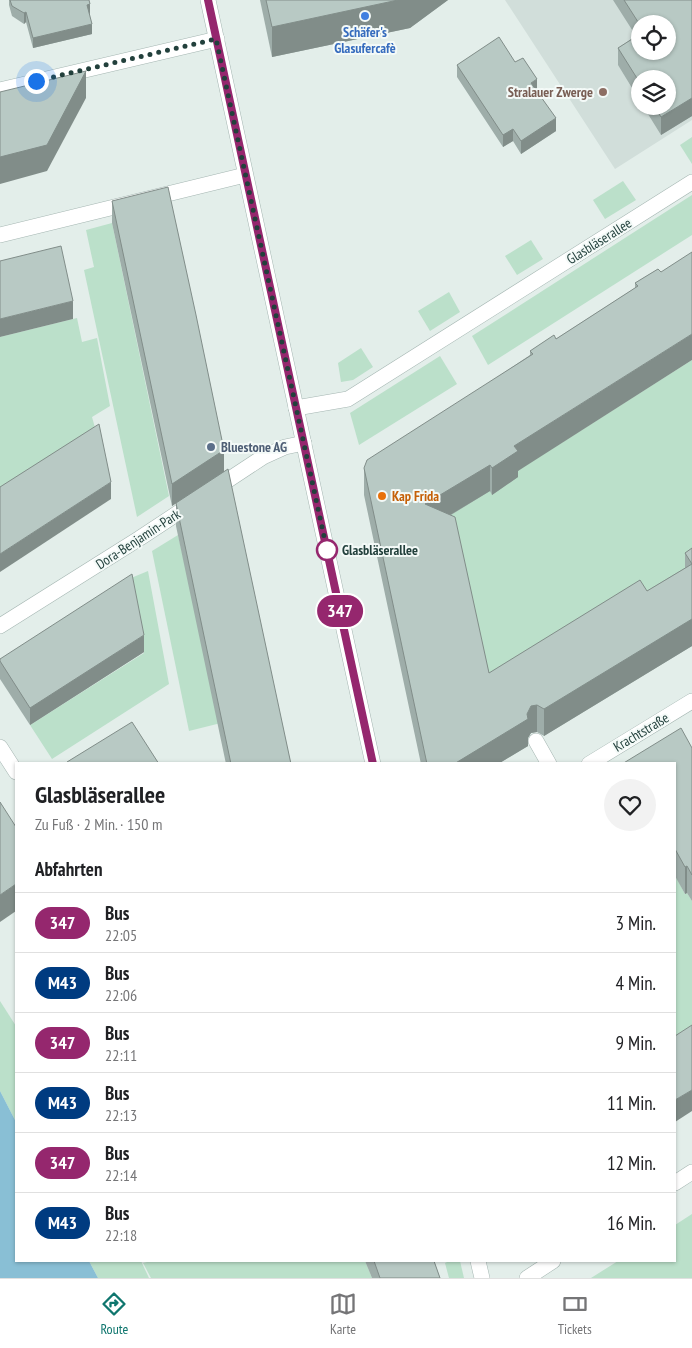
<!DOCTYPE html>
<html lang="de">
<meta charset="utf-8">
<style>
body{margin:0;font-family:"PT Sans Narrow",sans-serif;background:#f2f2f2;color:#202124;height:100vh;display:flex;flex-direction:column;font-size:19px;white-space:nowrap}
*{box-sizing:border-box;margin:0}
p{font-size:16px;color:#757577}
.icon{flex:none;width:28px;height:28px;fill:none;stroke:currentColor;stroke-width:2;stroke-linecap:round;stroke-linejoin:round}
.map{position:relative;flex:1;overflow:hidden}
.details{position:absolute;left:15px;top:762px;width:661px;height:500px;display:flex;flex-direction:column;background:#fff;border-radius:0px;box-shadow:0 1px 4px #0004}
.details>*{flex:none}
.badge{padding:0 10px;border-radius:16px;font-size:18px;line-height:32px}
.controls{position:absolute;left:631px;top:15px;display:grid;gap:10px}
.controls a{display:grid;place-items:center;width:45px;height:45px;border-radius:50%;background:#fff;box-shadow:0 1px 4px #0004;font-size:25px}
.you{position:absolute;width:25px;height:25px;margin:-12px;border:4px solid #fff;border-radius:50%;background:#1a73e8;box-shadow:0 0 0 8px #1a73e833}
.map>.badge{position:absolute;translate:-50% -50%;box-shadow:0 0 0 2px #fff}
h2{padding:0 20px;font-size:19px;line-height:45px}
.round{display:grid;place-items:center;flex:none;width:52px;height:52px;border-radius:26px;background:#f2f2f2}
.summary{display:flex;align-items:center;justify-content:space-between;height:85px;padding:0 20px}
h1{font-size:24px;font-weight:700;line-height:38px}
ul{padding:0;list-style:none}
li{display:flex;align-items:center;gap:15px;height:60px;padding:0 20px;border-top:1px solid #e0e0e0}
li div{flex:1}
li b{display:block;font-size:19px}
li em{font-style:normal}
li .badge{min-width:55px;font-weight:700;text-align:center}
.tab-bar{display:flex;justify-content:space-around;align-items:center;height:70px;border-top:1px solid #e0e0e0;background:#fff;font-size:14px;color:#757577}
.tab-bar a{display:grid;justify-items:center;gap:2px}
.tab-bar .current{color:#0f766e}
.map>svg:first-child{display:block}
.built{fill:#d1deda;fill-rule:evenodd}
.green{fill:#bbe0ca}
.water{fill:#89bfd5}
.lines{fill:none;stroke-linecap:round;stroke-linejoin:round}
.minor-casing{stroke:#a5b6b2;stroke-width:16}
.minor{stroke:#fff;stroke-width:15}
.wall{fill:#9eada9;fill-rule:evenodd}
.shaded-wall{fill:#818d89}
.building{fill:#b8c9c4;stroke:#818d89}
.line-casing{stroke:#fff;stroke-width:11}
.line{stroke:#95276e;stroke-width:8}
.walk{stroke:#22403c;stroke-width:5;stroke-dasharray:0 9}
.shop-dot{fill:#3f7fe0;stroke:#f4faf8;stroke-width:2}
.education-dot{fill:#8d6e63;stroke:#f4faf8;stroke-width:2}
.service-dot{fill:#5c6f8a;stroke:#f4faf8;stroke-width:2}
.food-dot{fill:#e8710a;stroke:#f4faf8;stroke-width:2}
.stop-dot{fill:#fff;stroke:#95276e;stroke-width:2.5}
.labels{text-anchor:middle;stroke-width:4;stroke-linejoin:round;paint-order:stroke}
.shop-label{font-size:14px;font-weight:bold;fill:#366cbe;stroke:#f4faf8}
.education-label{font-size:14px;font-weight:bold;fill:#785e54;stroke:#f4faf8;text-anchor:end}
.street-label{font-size:14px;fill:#22403c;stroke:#f4faf8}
.service-label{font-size:14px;font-weight:bold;fill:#4e5e75;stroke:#f4faf8;text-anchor:start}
.food-label{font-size:14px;font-weight:bold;fill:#c56008;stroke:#f4faf8;text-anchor:start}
.stop-label{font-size:14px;font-weight:bold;fill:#22403c;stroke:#f4faf8;text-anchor:start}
</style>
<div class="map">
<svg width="692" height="1278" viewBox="0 0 692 1278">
<rect width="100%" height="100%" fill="#e3eeea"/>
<path class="built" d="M505,0h187v120l-77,49zM640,24h28v27h-28zM640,79h28v27h-28z"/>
<g class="green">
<path d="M692,137v27l-12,-19z"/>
<path d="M623,181l13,19 -31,19 -12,-19z"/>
<path d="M692,195v40l-204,130 -16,-29z"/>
<path d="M112,223l57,273 -32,21 -53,-247 10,-3 -8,-37z"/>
<path d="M531,240l12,19 -26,16 -12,-19z"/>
<path d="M449,292l11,20 -30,19 -12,-20z"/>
<path d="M77,318l5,24 15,-4 13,68 -18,11 7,25 -99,62v-167z"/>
<path d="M361,348l12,19 -20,13 -12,2 -3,-19z"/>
<path d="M440,356l17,28 -98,61 -9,-32z"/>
<path d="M692,360v215l-203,125 -55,-188 80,-39z"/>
<path d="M178,535l43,188 -32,8 -37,-180z"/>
<path d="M148,571l21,113 -117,75 -22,-34 114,-72 -13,-75z"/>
<path d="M675,875l10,19 2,-1 5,8v144l-17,11z"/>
<path d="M0,1001l16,25v96l-16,-31z"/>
<path d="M692,1214v64h-101l27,-17h57v-36z"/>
<path d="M89,1261h52l8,17h-51z"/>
<path d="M151,1261h214l7,17h-221l-8,-15z"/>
<path d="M449,1261h11l4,17h-15l-4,-15z"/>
</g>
<path class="water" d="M0,1091l16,31v139h73l9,17h-98z"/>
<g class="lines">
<defs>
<g id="minor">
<path d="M208,0l165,764"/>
<path d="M0,90l217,-51"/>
<path d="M0,235l245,-60"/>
<path d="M296,408l52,-9 344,-217"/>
<path d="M213,490l50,-33 22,-10 19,-4"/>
<path d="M0,626l140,-88 53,-35"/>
<path d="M536,741l13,23"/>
<path d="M0,747l16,25"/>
<path d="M589,764l103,-63"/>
<path d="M675,1183l17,-11"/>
<path d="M478,1261l4,17"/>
<path d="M527,1278l26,-17"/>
</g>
</defs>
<use href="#minor" class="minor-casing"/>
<use href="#minor" class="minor"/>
</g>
<g class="wall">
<path d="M9,0h80l1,14 -1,1 3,19 -59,14 -7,-26 -2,2 -12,-8 -3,-11z"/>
<path d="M260,0h188l-38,28 -138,29z"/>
<path d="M613,0h79v116l-31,19 -18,-29h25l-28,-27v22l-22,-36v-17l18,-12zM640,24l28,27h-28z"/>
<path d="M515,62l22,29 19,40 -35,23 -8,-13 -10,6 -46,-70v-12z"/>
<path d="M112,201l112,270 67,293h-65l-50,-238v-23l-4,3 -60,-283z"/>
<path d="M658,269l-140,202v6l-26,18 -2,-4 -39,24 38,158 158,-82 38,-23v-15l7,-5v98l-148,90 -7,-4 -6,1 -3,5v8l-30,18h-77l-57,-269v-27l166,-113v-4l26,-12 79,-51v-5z"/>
<path d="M144,652l-114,73 -30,-46v-20z"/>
<path d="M692,748v153l-5,-8 -2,1 -10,-18v-112z"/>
<path d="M365,1261h69l6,17h-68z"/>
</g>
<g class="shaded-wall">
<path d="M398,0h50l-38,28 -138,29v-30z"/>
<path d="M90,4v10l-3,1v-10z"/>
<path d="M26,12v10l-2,2v-11z"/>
<path d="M92,24v10l-59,14v-10z"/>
<path d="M86,71v27l-39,73 -47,13v-27z"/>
<path d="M537,79v13l-6,-9z"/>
<path d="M692,98v18l-31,19v-18z"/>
<path d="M556,118v13l-35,23v-13z"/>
<path d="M513,129v12l-10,6v-12z"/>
<path d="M73,301v18l-73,18v-18z"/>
<path d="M692,334v26l-174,111v6l-26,18v-27l22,-22z"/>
<path d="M224,450v22l-52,34v-22z"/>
<path d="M490,465v26l-65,39v-26z"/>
<path d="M111,482v17l-111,73v-18z"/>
<path d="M692,619v27l-148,90v-27z"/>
<path d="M144,635v17l-114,73v-17z"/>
<path d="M537,705v27l-6,1 -3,5v8l-30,18h-44l73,-50 4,-8z"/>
<path d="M687,866v27l-2,1v-27z"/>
<path d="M16,884v27l-16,11v-27z"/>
<path d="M692,1090v21l-17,11v-22z"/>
</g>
<g class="building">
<path d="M10,0h79l1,4 -3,1 5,19 -59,14 -7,-26 -2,1 -12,-7z"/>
<path d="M266,0h132l-126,27z"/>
<path d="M624,0h68v98l-31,19 -7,-11h14v-27h-28v4l-22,-35 22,-14v17h28v-27h-28v1z"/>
<path d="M499,37l16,25 8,-4 14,21 -6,4 25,35 -35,23 -8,-12 -10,6 -46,-70z"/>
<path d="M86,71l-39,74 -47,12v-65z"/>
<path d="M168,187l28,128 28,135 -52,34 -60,-283z"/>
<path d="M61,246l12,55 -73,18v-58z"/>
<path d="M692,252v82l-178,112 4,5 -26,17 -2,-3 -65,39 30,13 34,156 151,-93 7,11 45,-27 -7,-11 7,-5v71l-148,90 -7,-4 -6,1 -4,8 1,5 -74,45h-27l-63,-296 3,-8 166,-106 -3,-3 24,-16 2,4 82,-53 -3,-3 23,-14 3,3z"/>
<path d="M99,424l12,58 -111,72v-67z"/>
<path d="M228,469l63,295h-60l-55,-261z"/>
<path d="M132,574l12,61 -114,73 -30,-47v-2z"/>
<path d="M132,722l27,42h-91l-1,-2z"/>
<path d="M681,728l11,20v127l-5,-9 -2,1 -10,-18v-85h-53z"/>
<path d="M0,802l16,25v57l-16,11z"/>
<path d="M692,1025v65l-17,10v-64z"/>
<path d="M374,1261h60l6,17h-60z"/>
</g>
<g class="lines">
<defs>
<path id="line" d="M208,0l165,764"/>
</defs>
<use href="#line" class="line-casing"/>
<use href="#line" class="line"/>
<path class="walk" d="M36,81l180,-42 111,511"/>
</g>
<circle class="shop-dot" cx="365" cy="16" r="5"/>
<circle class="education-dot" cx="603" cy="92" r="5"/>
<circle class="service-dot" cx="211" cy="447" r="5"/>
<circle class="food-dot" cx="382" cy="496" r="5"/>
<circle class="stop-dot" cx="327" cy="550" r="10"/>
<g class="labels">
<g class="shop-label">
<text x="365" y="37">Schäfer's<tspan x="365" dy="16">Glasufercafè</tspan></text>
</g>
<g class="education-label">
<text x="593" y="97">Stralauer Zwerge</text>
</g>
<g class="street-label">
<text transform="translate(599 241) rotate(-32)" y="5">Glasbläserallee</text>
<text transform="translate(138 539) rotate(-33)" y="5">Dora-Benjamin-Park</text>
<text transform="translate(641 732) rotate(-31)" y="5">Krachtstraße</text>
</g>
<g class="service-label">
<text x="221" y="452">Bluestone AG</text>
</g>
<g class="food-label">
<text x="392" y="501">Kap Frida</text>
</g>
<g class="stop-label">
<text x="342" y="555">Glasbläserallee</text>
</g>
</g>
</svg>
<div class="controls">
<a><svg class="icon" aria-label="locate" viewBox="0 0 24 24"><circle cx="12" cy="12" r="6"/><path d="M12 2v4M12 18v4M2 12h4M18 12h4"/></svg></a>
<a><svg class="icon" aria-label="layers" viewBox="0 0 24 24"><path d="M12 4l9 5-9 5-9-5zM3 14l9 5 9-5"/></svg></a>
</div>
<div class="you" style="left:36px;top:81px"></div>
<b class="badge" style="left:340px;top:611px;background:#95276e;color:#fff">347</b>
<section class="details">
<div class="summary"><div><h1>Glasbläserallee</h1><p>Zu Fuß · 2 Min. · 150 m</p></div><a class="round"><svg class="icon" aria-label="heart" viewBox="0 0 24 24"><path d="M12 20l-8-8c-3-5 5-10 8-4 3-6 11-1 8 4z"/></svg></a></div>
<h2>Abfahrten</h2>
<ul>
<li><span class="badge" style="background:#95276e;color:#fff">347</span><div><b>Bus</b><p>22:05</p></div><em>3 Min.</em></li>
<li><span class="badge" style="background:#003b80;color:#fff">M43</span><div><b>Bus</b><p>22:06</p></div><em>4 Min.</em></li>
<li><span class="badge" style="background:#95276e;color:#fff">347</span><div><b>Bus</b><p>22:11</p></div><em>9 Min.</em></li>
<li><span class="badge" style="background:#003b80;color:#fff">M43</span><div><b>Bus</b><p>22:13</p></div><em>11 Min.</em></li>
<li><span class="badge" style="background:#95276e;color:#fff">347</span><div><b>Bus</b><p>22:14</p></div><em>12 Min.</em></li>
<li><span class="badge" style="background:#003b80;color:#fff">M43</span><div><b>Bus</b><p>22:18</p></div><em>16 Min.</em></li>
</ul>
</section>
</div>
<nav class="tab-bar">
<a class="current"><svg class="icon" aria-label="directions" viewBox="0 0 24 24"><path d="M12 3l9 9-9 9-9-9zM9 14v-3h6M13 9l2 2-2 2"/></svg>Route</a>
<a><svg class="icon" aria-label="map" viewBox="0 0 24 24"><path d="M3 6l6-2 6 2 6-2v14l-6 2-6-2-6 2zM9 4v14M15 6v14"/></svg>Karte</a>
<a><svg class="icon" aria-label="tickets" viewBox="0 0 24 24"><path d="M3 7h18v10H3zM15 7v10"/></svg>Tickets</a>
</nav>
